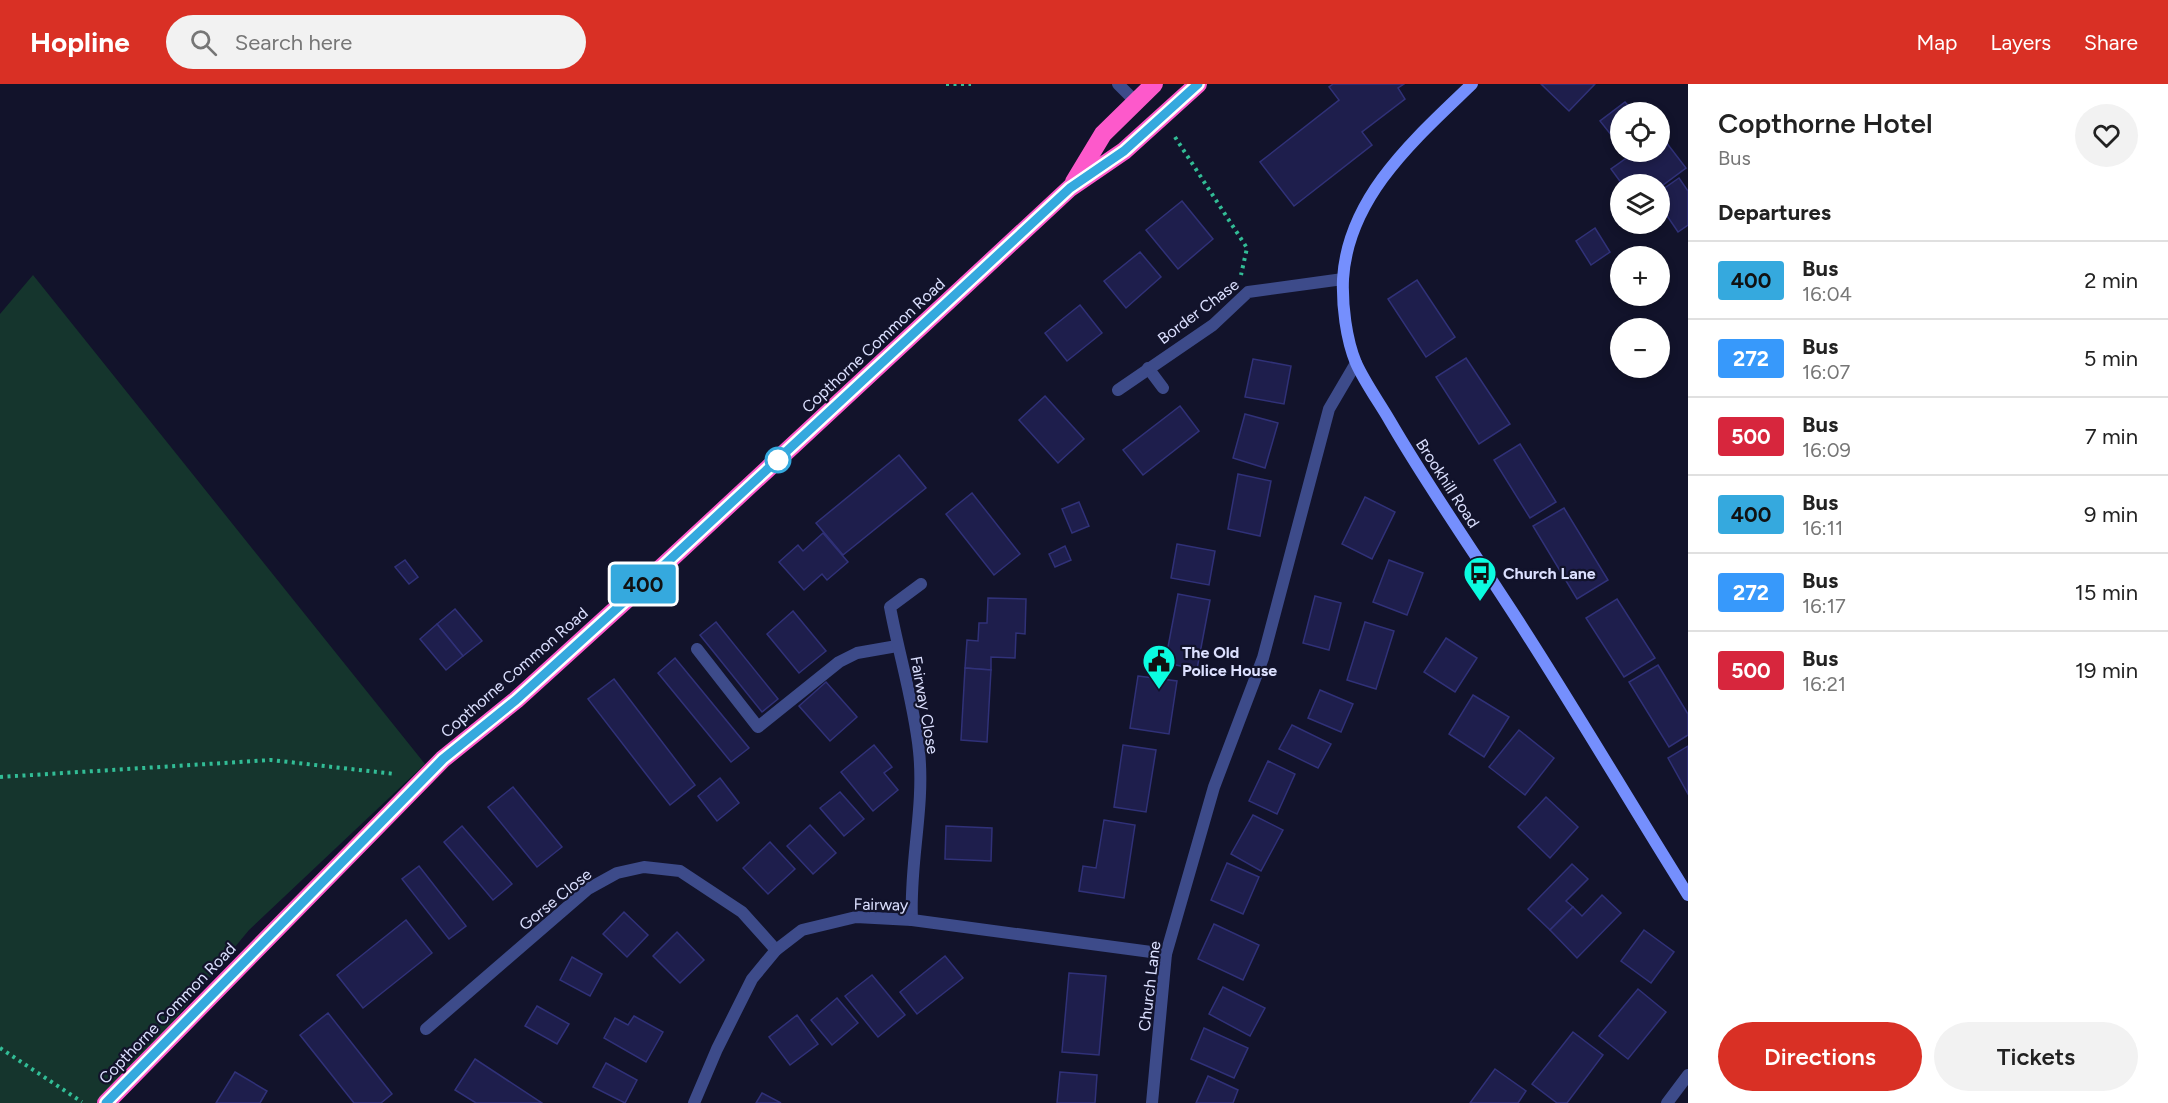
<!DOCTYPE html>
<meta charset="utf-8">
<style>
body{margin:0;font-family:Figtree,sans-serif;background:#f2f2f2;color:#222;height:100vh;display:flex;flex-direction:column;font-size:22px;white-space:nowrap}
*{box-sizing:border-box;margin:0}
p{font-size:20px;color:#767676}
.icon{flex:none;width:33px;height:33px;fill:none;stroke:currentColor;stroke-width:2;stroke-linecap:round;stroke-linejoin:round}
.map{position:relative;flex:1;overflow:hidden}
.sheet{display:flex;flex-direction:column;background:#fff;width:480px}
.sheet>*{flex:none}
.badge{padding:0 12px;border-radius:4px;font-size:21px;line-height:39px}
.buttons{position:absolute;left:1610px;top:18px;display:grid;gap:12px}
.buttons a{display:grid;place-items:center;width:60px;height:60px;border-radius:50%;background:#fff;box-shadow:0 3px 9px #0003;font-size:30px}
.map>.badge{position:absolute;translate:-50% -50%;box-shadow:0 0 0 3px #fff}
h2{padding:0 30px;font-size:22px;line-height:54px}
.round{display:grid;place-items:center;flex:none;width:63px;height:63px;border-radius:32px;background:#f2f2f2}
.overview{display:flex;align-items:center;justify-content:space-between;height:102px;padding:0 30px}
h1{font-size:28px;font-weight:600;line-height:45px}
.action{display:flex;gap:12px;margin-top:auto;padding:12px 30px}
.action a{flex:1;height:69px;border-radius:36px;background:#d93025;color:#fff;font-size:24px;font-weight:600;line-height:69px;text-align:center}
.action a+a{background:#f2f2f2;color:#222}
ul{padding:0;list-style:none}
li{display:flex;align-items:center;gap:18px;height:78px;padding:0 30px;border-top:2px solid #e0e0e0}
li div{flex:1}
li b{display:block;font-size:22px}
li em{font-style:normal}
li .badge{min-width:66px;font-weight:700;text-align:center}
header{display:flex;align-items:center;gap:36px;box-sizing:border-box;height:84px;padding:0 30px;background:#d93025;color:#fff}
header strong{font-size:28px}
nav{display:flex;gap:33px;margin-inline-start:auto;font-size:21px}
.search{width:420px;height:54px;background:#f2f2f2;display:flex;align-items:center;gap:15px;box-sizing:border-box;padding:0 21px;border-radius:33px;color:#767676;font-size:22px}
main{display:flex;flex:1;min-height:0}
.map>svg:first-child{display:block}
.green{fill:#15352d}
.building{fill:#1e1e4c;stroke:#303178;stroke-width:1.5}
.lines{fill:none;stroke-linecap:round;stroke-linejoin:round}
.path{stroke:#32bd96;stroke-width:4;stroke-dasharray:3 4.5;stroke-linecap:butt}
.lane{stroke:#3d4b8a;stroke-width:12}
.street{stroke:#3d4b8a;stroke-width:12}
.secondary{stroke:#758ffd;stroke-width:12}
.highway{stroke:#fd59cb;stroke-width:18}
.line-casing{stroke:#fff;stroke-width:14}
.line{stroke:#35a9de;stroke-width:9}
.stop-dot{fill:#fff;stroke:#35a9de;stroke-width:3}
.labels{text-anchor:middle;stroke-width:4.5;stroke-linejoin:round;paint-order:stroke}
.street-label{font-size:16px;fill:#dce0ff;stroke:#12132b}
.poi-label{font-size:16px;font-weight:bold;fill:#dce0ff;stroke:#12132b;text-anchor:start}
</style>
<header>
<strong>Hopline</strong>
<div class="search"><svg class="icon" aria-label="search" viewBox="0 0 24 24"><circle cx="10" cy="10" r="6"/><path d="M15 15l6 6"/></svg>Search here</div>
<nav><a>Map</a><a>Layers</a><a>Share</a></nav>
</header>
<main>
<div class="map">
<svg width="1688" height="1019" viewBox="0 0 1688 1019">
<rect width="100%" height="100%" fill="#12132b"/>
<path class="green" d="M33,191l392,489 -176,166 -143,173h-106v-789z"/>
<g class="building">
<path d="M1333,0h71l-6,4 7,11 -43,33 10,13 -78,61 -34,-44 79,-62 -10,-13z"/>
<path d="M1541,0h54l-26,27z"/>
<path d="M1625,18l9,10h-14v34l-20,-25z"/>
<path d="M1659,49l27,35 -27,20v-4h-37l-11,-15 24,-17h24z"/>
<path d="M1679,94l9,13v34l-10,7 -19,-28v-12z"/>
<path d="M1182,117l31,38 -35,30 -32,-39z"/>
<path d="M1595,144l15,24 -19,13 -15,-24z"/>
<path d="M1140,168l21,25 -35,31 -22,-27z"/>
<path d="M1417,196l38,57 -29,20 -38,-58z"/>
<path d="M1080,221l22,28 -35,28 -22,-28z"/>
<path d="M1466,274l44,66 -31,20 -43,-67z"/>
<path d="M1253,275l38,7 -7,38 -39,-7z"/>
<path d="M1045,312l39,43 -26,24 -39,-43z"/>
<path d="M1180,322l19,25 -56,44 -20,-25z"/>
<path d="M1245,330l33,9 -13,45 -32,-10z"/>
<path d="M1520,360l36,58 -26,16 -36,-58z"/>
<path d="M899,371l27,33 -83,67 -27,-32z"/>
<path d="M1238,390l33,7 -11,55 -32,-7z"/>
<path d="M972,409l48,61 -26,21 -48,-61z"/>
<path d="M1365,413l30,15 -23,47 -30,-15z"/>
<path d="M1079,418l10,24 -17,7 -10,-24z"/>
<path d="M1564,424l44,72 -31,19 -44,-73z"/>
<path d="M823,449l25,29 -21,18 -5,-6 -18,16 -25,-28 19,-17 5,6z"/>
<path d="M1177,460l38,7 -6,34 -38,-7z"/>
<path d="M1065,462l6,14 -16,7 -6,-13z"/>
<path d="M405,476l13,17 -9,7 -14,-17z"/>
<path d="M1389,476l34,13 -16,42 -34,-13z"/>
<path d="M1178,510l32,6 -13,69 -32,-6z"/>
<path d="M1315,512l26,7 -12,47 -26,-7z"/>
<path d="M988,514l38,1 -1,35 -9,-1 -1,25 -24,-1v13l-26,-2 2,-28 11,1 1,-18h8z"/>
<path d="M1617,515l38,59 -31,19 -38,-59z"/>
<path d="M455,525l27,32 -19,15 -26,-32z"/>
<path d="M793,527l33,40 -27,22 -32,-39z"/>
<path d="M716,538l62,77 -16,13 -62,-77z"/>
<path d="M1365,538l29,9 -18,58 -29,-9z"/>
<path d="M437,540l26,32 -17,14 -26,-31z"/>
<path d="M1446,554l31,20 -22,34 -31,-20z"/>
<path d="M675,574l74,90 -18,14 -73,-89z"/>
<path d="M1658,581l30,49v21l-19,12 -40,-65z"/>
<path d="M965,584l26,2 -4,72 -26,-2z"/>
<path d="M1138,592l39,5 -8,53 -39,-6z"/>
<path d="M614,595l81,106 -25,20 -82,-106z"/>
<path d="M826,598l31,35 -27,24 -31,-35z"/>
<path d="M1320,606l33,14 -12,28 -33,-14z"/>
<path d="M1473,611l36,22 -25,40 -35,-23z"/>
<path d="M1292,641l39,19 -13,24 -39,-19z"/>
<path d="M1519,646l35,28 -29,37 -36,-28z"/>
<path d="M874,661l18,22 -8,6 14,17 -25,21 -32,-39z"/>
<path d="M1123,661l33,5 -10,62 -32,-5z"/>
<path d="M1688,662v48l-20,-36z"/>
<path d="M1268,677l27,13 -18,40 -28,-13z"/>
<path d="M720,694l19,25 -22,18 -19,-25z"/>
<path d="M513,703l49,60 -25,20 -49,-60z"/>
<path d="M840,708l24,27 -20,17 -24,-28z"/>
<path d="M1546,713l32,30 -28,31 -32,-31z"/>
<path d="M1253,731l30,15 -22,41 -30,-17z"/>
<path d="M1104,736l31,5 -11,73 -45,-7 4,-25 13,2z"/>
<path d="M810,741l26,28 -23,21 -26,-28z"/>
<path d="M462,742l50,58 -19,16 -49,-58z"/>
<path d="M946,742l46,2 -1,33 -46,-2z"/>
<path d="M770,758l25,27 -27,25 -25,-26z"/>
<path d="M1227,779l32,14 -16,37 -32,-14z"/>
<path d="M1572,780l16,15 -22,22 7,6 -23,23 -22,-21z"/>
<path d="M419,782l47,60 -17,13 -47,-60z"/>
<path d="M1602,811l19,18 -44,45 -27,-28 23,-23 9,9z"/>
<path d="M624,828l24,23 -21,22 -24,-23z"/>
<path d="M406,836l26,33 -69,55 -26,-33z"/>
<path d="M1214,840l45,21 -16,35 -45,-21z"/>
<path d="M1644,846l30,22 -23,31 -30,-22z"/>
<path d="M677,848l27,28 -24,23 -27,-27z"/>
<path d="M945,872l18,22 -46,36 -17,-22z"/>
<path d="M572,873l30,17 -12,22 -30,-16z"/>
<path d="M1069,889l37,3 -7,79 -37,-3z"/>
<path d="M872,891l33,40 -27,22 -33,-41z"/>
<path d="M1223,903l42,21 -15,28 -41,-22z"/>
<path d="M1638,905l28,23 -38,47 -29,-23z"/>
<path d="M837,914l21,25 -26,22 -21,-25z"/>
<path d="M537,922l32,18 -12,20 -32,-18z"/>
<path d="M328,929l64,81 -11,9h-27l-54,-68z"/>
<path d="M797,931l21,29 -28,21 -21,-28z"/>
<path d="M634,932l29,16 -17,30 -42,-24 11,-20 13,7z"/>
<path d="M1204,944l44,20 -14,30 -43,-19z"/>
<path d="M1573,948l30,23 -36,48h-10l-25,-19z"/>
<path d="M475,975l67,44h-66l-21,-13z"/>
<path d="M606,979l31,17 -12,23 -32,-16z"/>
<path d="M1495,985l31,22 -8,12h-48z"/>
<path d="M235,988l32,19 -7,12h-44z"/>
<path d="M1060,988l37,3 -2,28h-38z"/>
<path d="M1208,992l30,14 -5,13h-37z"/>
<path d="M762,1009l19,10h-25z"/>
</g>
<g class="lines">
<g class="path">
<path d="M946,0h25"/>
<path d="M1175,53l72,111 -6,27"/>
<path d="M0,693l271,-17 124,14"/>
<path d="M0,964l82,54"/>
</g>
<g class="lane">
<path d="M1118,0l18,18"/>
<path d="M697,565l61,78 81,-65 18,-9 40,-7"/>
</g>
<g class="street">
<path d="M1148,284l15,20"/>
<path d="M1118,306l95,-65 35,-33 95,-13"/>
<path d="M912,836c-3,-56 13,-112 7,-169 -5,-48 -20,-96 -29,-144l31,-23"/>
<path d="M426,945l162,-140 29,-16 27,-6 36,4 62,41 34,38"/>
<path d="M694,1019l23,-54 35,-70 24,-29 26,-20 54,-13 56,3 254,34"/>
<path d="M1152,1019l14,-149 48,-167 49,-129 66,-249 27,-46"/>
<path d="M1667,1019l21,-28"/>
</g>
<path class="secondary" d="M1472,0c-56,54 -124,112 -129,195 -1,26 3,60 13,84 9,20 23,39 34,58 36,62 77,121 116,181 63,96 121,196 182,293"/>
<g class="highway">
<path d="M1074,98l29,-48 51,-50"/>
<path d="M106,1019l337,-344 73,-59 131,-119 423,-393 54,-37 74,-67"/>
</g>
</g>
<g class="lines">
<defs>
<path id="line" d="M106,1019l337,-344 73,-59 131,-119 423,-393 54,-37 74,-67"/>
</defs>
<use href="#line" class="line-casing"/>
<use href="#line" class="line"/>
</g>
<defs>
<symbol id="bus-pin" viewBox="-11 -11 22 30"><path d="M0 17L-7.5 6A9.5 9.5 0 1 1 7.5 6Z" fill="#0bfce0" stroke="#12132b"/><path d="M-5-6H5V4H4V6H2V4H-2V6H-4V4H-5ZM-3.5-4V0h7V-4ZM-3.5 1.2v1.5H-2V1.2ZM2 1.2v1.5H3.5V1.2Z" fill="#111"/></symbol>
<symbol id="civic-pin" viewBox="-11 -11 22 30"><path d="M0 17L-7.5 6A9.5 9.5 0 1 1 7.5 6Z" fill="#0bfce0" stroke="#12132b"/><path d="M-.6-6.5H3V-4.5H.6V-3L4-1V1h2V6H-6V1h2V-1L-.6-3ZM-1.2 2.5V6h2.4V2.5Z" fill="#111"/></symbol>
</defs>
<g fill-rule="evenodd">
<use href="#bus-pin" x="1461" y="470" width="38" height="52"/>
<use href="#civic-pin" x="1140" y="558" width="38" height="52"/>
</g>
<circle class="stop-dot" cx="778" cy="376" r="12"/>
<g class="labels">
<g class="street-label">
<text transform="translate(1198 227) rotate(-37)" y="6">Border Chase</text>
<text transform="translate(873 261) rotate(-43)" y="6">Copthorne Common Road</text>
<text transform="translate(1448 399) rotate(57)" y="6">Brookhill Road</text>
<text transform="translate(514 588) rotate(-41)" y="6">Copthorne Common Road</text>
<text transform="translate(925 621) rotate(80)" y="6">Fairway Close</text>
<text transform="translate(555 815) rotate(-39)" y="6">Gorse Close</text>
<text transform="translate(881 820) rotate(1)" y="6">Fairway</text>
<text transform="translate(1149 902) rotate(-83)" y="6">Church Lane</text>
<text transform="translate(167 929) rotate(-46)" y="6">Copthorne Common Road</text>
</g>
<g class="poi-label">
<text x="1503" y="495">Church Lane</text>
<text x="1182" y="574">The Old<tspan x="1182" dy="18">Police House</tspan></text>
</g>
</g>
</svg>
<div class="buttons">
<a><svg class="icon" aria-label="locate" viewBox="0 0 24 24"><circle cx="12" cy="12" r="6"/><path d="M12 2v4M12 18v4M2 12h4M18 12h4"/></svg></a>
<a><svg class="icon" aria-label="layers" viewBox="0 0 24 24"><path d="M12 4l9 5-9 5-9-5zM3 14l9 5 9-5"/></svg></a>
<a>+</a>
<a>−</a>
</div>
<b class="badge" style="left:643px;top:500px;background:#35a9de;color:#111">400</b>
</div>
<section class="sheet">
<div class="overview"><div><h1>Copthorne Hotel</h1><p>Bus</p></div><a class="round"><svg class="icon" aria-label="heart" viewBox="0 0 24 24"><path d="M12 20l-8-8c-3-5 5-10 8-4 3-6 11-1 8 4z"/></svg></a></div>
<h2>Departures</h2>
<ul>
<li><span class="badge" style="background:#35a9de;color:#111">400</span><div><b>Bus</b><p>16:04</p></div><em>2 min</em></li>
<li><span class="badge" style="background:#3799fb;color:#fff">272</span><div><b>Bus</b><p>16:07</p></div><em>5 min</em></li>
<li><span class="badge" style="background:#d7263d;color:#fff">500</span><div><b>Bus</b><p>16:09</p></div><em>7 min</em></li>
<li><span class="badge" style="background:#35a9de;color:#111">400</span><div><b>Bus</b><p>16:11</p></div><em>9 min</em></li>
<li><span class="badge" style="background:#3799fb;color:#fff">272</span><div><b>Bus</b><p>16:17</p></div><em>15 min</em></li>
<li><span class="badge" style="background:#d7263d;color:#fff">500</span><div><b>Bus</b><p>16:21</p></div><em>19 min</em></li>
</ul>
<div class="action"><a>Directions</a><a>Tickets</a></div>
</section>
</main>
